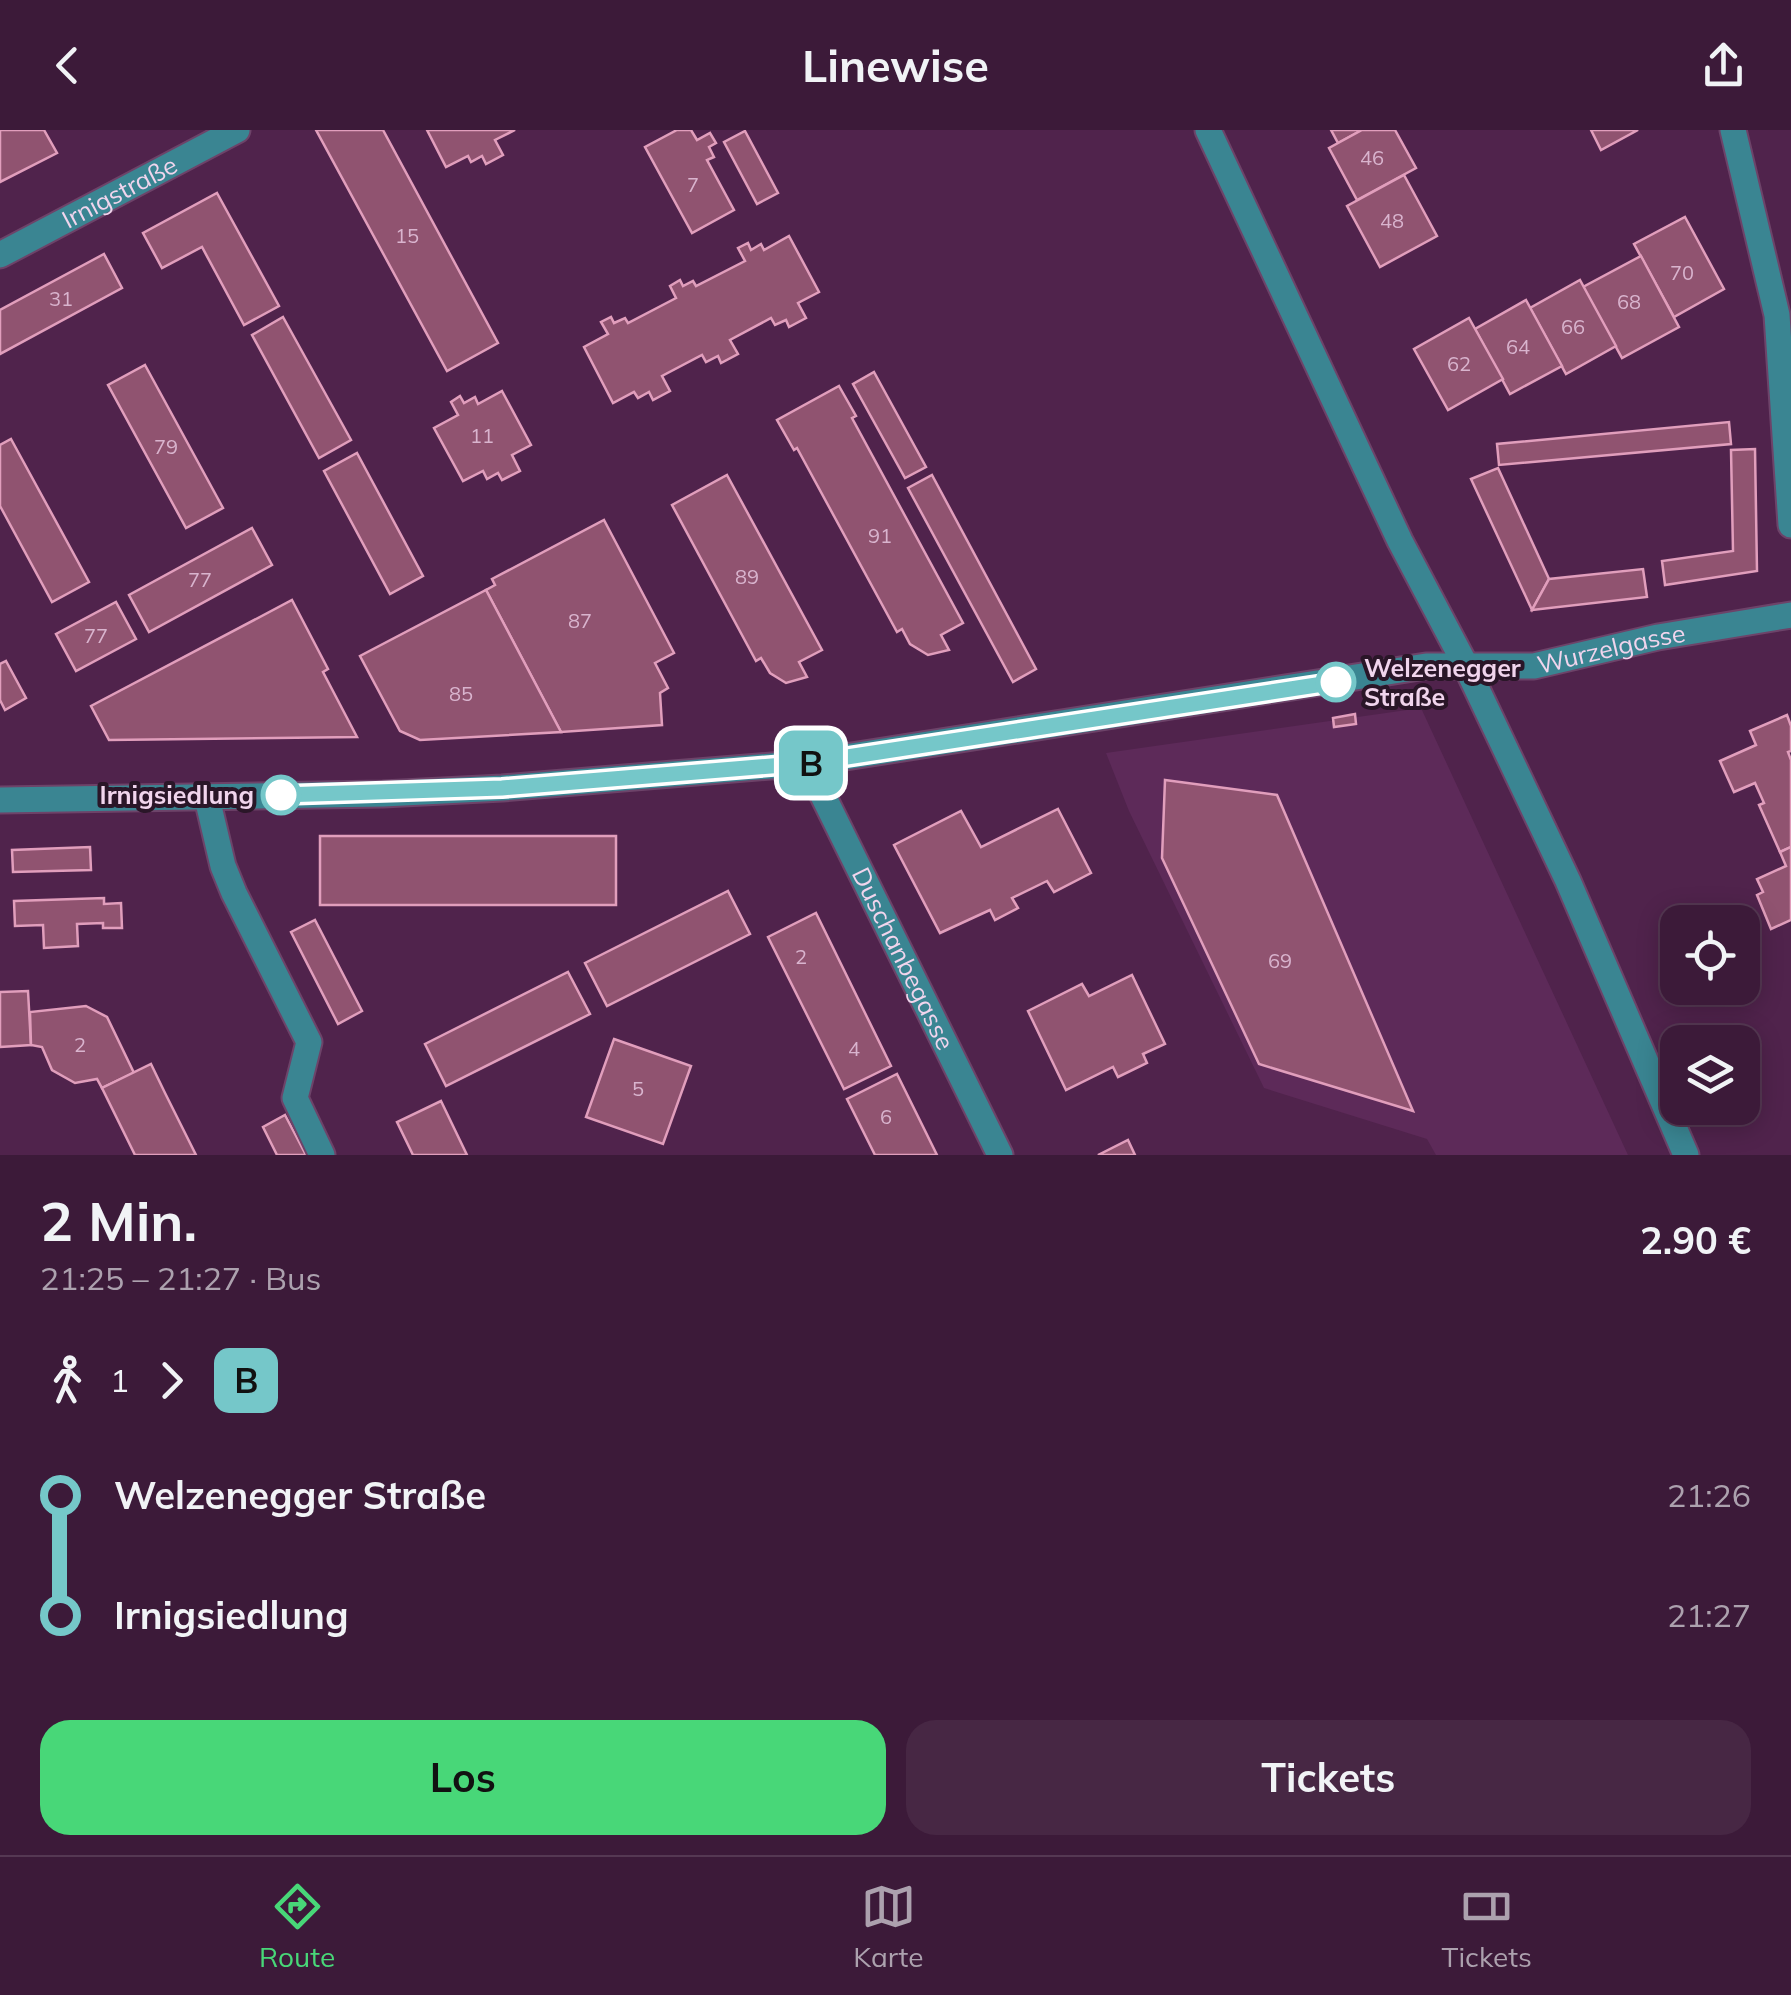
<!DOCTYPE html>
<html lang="de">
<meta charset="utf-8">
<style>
body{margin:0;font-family:Mulish,sans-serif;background:#472744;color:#f1f3f6;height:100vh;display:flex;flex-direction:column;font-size:38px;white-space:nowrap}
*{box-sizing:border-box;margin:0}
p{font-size:32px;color:#aca1ae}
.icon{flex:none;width:55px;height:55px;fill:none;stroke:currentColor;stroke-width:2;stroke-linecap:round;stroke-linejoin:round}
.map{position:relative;height:1025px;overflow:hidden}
.side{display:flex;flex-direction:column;background:#3c1a39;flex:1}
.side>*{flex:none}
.badge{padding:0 20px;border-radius:15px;font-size:35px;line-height:65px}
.buttons{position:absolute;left:1660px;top:775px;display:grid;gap:20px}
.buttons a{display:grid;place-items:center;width:100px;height:100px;border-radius:20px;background:#3c1a39;box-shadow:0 5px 25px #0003,0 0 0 2px #553853;font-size:50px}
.map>.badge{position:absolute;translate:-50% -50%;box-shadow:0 0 0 5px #fff}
.legs{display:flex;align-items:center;gap:15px;height:110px;padding:0 40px;font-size:32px}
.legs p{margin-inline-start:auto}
.head{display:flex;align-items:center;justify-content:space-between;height:170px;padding:0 40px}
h1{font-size:55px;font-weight:700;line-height:75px}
.action{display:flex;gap:20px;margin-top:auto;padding:20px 40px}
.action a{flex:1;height:115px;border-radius:30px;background:#48d778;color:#111;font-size:40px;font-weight:700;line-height:115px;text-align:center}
.action a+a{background:#472744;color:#f1f3f6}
ul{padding:0 40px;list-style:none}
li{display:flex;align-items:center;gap:35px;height:120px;font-size:38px}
li i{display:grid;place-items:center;width:15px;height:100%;margin:0 12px;background:currentColor}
li i::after{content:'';width:25px;height:25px;margin:-12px;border:8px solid;border-radius:50%;background:#3c1a39}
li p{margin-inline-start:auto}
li:first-child i{background:linear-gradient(#0000 50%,currentColor 0)}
li:last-child i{background:linear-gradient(currentColor 50%,#0000 0)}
header{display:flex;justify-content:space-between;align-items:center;height:130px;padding:0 40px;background:#3c1a39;font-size:45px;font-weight:700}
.menu{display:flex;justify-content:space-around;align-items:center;height:140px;border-top:2px solid #553853;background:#3c1a39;font-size:28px;color:#aca1ae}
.menu a{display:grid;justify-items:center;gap:5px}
.menu .current{color:#48d778}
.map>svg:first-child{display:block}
.built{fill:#5d2a59}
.building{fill:#905370;stroke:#e19ebc;stroke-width:2.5}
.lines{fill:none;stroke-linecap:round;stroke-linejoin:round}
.minor-casing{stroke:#6d4369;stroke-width:29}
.minor{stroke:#3a8592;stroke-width:25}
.line-1-casing{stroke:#fff;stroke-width:22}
.line-1{stroke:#75c7c9;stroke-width:15}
.stop-1-dot{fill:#fff;stroke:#75c7c9;stroke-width:5}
.labels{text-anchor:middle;stroke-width:8;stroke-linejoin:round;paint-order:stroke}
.number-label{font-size:20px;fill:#d9b4ce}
.street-label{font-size:25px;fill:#f1d5ed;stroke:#2a1628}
.stop-label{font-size:25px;font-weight:bold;fill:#f1d5ed;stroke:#2a1628;text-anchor:start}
</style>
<header><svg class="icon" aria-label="back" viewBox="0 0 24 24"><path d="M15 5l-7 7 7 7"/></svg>Linewise<svg class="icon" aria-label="share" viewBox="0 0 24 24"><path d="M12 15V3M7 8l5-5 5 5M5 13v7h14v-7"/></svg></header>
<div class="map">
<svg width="1791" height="1025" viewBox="0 0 1791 1025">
<rect width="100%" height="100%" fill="#50234c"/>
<path class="built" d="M1421,578l207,447h-192l-9,-16 -163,-51 -135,-277 -23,-58z"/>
<g class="building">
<path d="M0,0h44l13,23 -57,29z"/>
<path d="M316,0h67l115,213 -51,28z"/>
<path d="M427,0h88l-20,10 8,15 -17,9 -4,-8 -11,6 -3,-6 -22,11z"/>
<path d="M677,0h14l6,10 13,-7 6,10 -7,4 5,10 -7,3 27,50 -42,23 -47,-86z"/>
<path d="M1331,0h31l-24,13z"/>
<path d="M1362,0h33l21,38 -59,32 -28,-52z"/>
<path d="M1591,0h47l-37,20z"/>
<path d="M745,1l33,62 -21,11 -33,-62z"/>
<path d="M1404,45l33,61 -57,31 -33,-61z"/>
<path d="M217,63l62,113 -35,19 -42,-78 -40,21 -19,-35z"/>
<path d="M1685,87l39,72 -50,28 -40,-73z"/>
<path d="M789,106l30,56 -21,11 8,15 -17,9 -3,-7 -11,5 -4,-7 -41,22 8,14 -17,9 -3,-7 -12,6 -4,-7 -40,21 8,15 -17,9 -4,-8 -11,6 -4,-6 -21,11 -29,-56 24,-13 -7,-12 10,-5 3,6 11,-5 3,5 48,-25 -6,-12 10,-6 3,6 10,-5 3,5 49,-25 -7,-13 10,-5 3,7 10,-6 3,6z"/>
<path d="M104,124l18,34 -122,66v-44z"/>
<path d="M1641,126l38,71 -57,31 -39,-71z"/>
<path d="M1580,150l36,66 -50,28 -36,-66z"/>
<path d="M1526,170l36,66 -52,28 -35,-65z"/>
<path d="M283,187l68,123 -32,18 -67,-123z"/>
<path d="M1469,188l34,61 -55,31 -34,-61z"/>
<path d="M145,235l78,143 -37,20 -78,-143z"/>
<path d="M874,242l52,95 -21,11 -52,-94z"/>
<path d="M839,256l17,30 -4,2 111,205 -22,12 8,15 -21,5 -18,-11 -8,-15 -5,3 -100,-184 -3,2 -17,-30z"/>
<path d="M502,261l29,54 -19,10 8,16 -18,9 -4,-7 -11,6 -4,-8 -20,10 -29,-53 24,-13 -7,-13 9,-6 4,7 11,-6 3,7z"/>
<path d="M1729,292l2,22 -232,21 -2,-21z"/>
<path d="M11,309l78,143 -37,20 -52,-96v-61z"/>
<path d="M1755,319l2,122 -92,14 -3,-24 71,-10 -2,-101z"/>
<path d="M357,323l66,123 -33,18 -66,-123z"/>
<path d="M1498,338l51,111 -17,31 -61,-131z"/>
<path d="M727,345l95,175 -23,12 8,15 -21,6 -16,-10 -9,-15 -5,3 -84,-156z"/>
<path d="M932,345l104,194 -23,13 -105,-194z"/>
<path d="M604,390l70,133 -19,10 13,25 -8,5 2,32 -101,7 -75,-142 9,-5 -3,-6z"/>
<path d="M252,398l20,37 -123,67 -20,-37z"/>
<path d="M1643,439l4,28 -115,13 17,-31z"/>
<path d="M486,460l75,142 -141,8 -20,-9 -40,-75z"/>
<path d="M292,470l36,69 -5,3 34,65 -248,3 -18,-34z"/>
<path d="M116,472l20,37 -60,32 -20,-37z"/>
<path d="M6,531l20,37 -21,12 -5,-10v-36z"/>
<path d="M1355,584l1,10 -22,3 -1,-9z"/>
<path d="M1787,585l4,11v25l-3,1 3,8v87l-11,5 -21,-47 5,-2 -9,-20 -21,9 -14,-31 36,-16 -6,-14z"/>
<path d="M1165,650l112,15 136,316 -154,-47 -97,-206z"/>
<path d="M1058,679l33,64 -37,19 -7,-11 -35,17 6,10 -23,12 -5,-10 -50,23 -46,-88 67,-34 20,36z"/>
<rect x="320" y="706" width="296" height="69"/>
<path d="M90,717l1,23 -78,2 -1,-22z"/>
<path d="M1791,717v73l-20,9 -14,-34 6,-3 -6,-13 29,-13 -6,-14z"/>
<path d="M728,761l22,43 -143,72 -22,-43z"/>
<path d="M104,768v6l17,-1 1,25h-19v-5l-26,1 1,22 -34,2 -1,-23 -28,1 -1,-25z"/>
<path d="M816,783l75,153 -47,23 -76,-152z"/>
<path d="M315,790l47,91 -24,13 -47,-92z"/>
<path d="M568,842l22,42 -144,72 -21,-42z"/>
<path d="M1132,845l33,69 -22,10 4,9 -29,14 -5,-10 -47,23 -38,-79 54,-27 7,12z"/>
<path d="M28,861l3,54 -31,2v-55z"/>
<path d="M86,876l21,11 27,56 -32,15 -5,-9 -22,4 -23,-13 -10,-23 -11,-2 -1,-33z"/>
<path d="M614,909l77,27 -28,78 -77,-27z"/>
<path d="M151,934l14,29 31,62h-61l-33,-67z"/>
<path d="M897,944l40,81h-62l-28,-56z"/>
<path d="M441,971l26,54h-54l-16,-33z"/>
<path d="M285,985l21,40h-29l-14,-28z"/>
<path d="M1128,1010l7,15h-37z"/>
</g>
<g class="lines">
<defs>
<g id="minor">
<path d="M1208,0l192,411 66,125 102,215 118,274"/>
<path d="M1733,0l44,185 14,210"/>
<path id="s1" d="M0,125l237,-125"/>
<path id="s2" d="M807,633l193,392"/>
<path d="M207,668l16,68 11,27 75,149 -14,56 27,57"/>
<path id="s3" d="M0,670l383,-6 119,-6 305,-25 619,-97h108l124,-29 133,-22"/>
</g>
</defs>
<use href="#minor" class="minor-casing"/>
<use href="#minor" class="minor"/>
</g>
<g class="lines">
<defs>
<path id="line-1" d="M281,665l221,-7 306,-25 528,-81"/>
</defs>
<use href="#line-1" class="line-1-casing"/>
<use href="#line-1" class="line-1"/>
</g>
<g class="stop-1-dot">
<circle cx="1336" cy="552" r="18"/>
<circle cx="281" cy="665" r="18"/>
</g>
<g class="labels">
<g class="number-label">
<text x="1372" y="35">46</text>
<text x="693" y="62">7</text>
<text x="1392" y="98">48</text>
<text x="407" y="113">15</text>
<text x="1682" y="150">70</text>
<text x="61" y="176">31</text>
<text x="1629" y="179">68</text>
<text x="1573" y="204">66</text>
<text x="1518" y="224">64</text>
<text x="1459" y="241">62</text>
<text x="482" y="313">11</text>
<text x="166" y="324">79</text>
<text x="880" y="413">91</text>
<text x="747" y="454">89</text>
<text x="200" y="457">77</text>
<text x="580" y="498">87</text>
<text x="96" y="513">77</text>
<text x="461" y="571">85</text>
<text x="801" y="834">2</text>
<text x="1280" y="838">69</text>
<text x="80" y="922">2</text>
<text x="854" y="926">4</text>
<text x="638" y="966">5</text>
<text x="886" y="994">6</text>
</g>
<g class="street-label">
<text dy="9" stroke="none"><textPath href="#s1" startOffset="135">Irnigstraße</textPath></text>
<text dy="9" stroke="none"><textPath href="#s3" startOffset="1622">Wurzelgasse</textPath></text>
<text dy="9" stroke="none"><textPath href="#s2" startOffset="218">Duschanbegasse</textPath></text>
</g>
<g class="stop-label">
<text x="1364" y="547">Welzenegger<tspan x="1364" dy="29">Straße</tspan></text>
<text x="254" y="674" text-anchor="end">Irnigsiedlung</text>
</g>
</g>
</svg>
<div class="buttons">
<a><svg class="icon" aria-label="locate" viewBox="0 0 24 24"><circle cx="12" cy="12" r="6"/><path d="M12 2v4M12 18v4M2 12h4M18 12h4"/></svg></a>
<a><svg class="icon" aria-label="layers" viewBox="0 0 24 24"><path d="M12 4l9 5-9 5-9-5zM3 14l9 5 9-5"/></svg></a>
</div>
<b class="badge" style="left:811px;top:633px;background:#75c7c9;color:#111">B</b>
</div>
<section class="side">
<div class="head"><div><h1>2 Min.</h1><p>21:25 – 21:27 · Bus</p></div><b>2.90 €</b></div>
<div class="legs"><svg class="icon" aria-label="walk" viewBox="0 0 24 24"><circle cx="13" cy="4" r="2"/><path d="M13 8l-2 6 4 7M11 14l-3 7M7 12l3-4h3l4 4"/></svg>1<svg class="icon" aria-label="forward" viewBox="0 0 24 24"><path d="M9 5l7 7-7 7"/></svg><b class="badge" style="background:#75c7c9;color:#111">B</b></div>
<ul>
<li><i style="color:#75c7c9"></i><b>Welzenegger Straße</b><p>21:26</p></li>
<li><i style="color:#75c7c9"></i><b>Irnigsiedlung</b><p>21:27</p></li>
</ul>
<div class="action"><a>Los</a><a>Tickets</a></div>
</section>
<nav class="menu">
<a class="current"><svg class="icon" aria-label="directions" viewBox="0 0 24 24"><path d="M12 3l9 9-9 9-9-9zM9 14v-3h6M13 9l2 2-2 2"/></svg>Route</a>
<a><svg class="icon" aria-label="map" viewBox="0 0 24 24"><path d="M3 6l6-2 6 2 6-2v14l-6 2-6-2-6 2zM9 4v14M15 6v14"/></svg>Karte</a>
<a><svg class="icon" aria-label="tickets" viewBox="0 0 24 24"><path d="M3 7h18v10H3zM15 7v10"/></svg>Tickets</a>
</nav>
